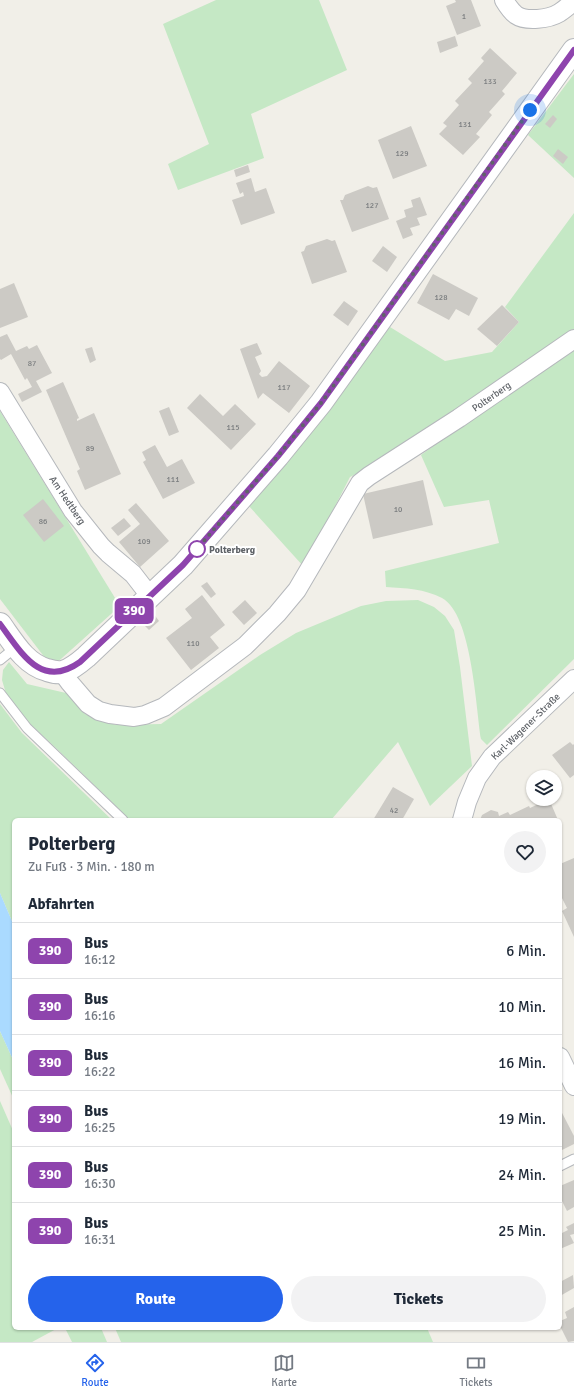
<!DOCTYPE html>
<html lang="de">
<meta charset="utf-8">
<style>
body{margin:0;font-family:Signika,sans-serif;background:#f2f2f3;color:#1f2937;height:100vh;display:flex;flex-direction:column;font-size:15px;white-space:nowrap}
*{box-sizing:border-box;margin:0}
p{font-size:13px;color:#747a83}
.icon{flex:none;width:22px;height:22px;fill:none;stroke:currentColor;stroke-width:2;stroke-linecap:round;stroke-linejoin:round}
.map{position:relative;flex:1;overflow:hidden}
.drawer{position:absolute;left:12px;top:818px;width:550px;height:512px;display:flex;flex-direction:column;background:#fff;border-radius:6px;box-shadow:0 1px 3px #0004}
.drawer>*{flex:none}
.badge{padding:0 8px;border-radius:6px;font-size:14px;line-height:26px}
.buttons{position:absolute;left:526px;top:770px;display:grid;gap:8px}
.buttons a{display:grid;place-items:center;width:36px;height:36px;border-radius:50%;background:#fff;box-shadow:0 1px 3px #0004;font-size:20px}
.you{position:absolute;width:20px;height:20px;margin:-10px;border:3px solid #fff;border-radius:50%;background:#1a73e8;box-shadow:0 0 0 6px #1a73e833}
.map>.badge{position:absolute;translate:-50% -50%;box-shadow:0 0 0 2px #fff}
h2{padding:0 16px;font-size:15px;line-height:36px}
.round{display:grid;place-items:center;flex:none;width:42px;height:42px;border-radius:21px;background:#f2f2f3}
.headline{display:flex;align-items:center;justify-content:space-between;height:68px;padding:0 16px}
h1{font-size:19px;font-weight:700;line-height:30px}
.action{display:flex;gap:8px;margin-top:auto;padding:8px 16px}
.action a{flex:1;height:46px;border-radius:24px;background:#2563eb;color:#fff;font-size:16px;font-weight:700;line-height:46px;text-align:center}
.action a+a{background:#f2f2f3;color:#1f2937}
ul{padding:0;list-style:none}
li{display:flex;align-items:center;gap:12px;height:56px;padding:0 16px;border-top:1px solid #e0e1e3}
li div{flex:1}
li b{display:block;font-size:15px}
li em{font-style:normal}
li .badge{min-width:44px;font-weight:700;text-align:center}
.menu{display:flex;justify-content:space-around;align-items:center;height:56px;border-top:1px solid #e0e1e3;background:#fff;font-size:11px;color:#747a83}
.menu a{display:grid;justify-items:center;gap:2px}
.menu .selected{color:#2563eb}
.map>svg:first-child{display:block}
.green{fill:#c5e8c5}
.water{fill:#aadaff}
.building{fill:#cccac5}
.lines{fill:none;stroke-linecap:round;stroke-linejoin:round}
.service-casing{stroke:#b5b8bc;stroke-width:11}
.minor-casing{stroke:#b5b8bc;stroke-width:20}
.tertiary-casing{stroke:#b5b8bc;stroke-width:24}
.service{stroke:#fff;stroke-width:9}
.minor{stroke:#fff;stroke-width:18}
.tertiary{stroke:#fff;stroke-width:22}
.line-casing{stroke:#fff;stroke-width:9}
.line{stroke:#8e44ad;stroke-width:6}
.walk{stroke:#5f6368;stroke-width:4;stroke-dasharray:0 7.2}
.stop-dot{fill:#fff;stroke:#8e44ad;stroke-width:2}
.labels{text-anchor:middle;stroke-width:4;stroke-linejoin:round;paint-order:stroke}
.number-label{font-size:8px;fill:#7a7d7f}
.street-label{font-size:10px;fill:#5f6368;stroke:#fff}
.stop-label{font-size:10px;font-weight:bold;fill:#5f6368;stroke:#fff;text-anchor:start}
</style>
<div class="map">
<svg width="574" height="1342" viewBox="0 0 574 1342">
<rect width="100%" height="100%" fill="#f1efe8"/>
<g class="green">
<path d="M216,0h103l28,70 -96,44 13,44 -86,32 -10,-26 41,-20 -46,-120z"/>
<path d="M574,74v104l-46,-43z"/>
<path d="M574,213v116l-92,65 -107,70 -25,13 -46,90 -56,-62 142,-178 55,34 47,-9 27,-30 -14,-15z"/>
<path d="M574,344v315l-87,86 -6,-6c-5,-31 -9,-125 -39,-141 -17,-9 -37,-10 -56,-11l-1,-16 114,-28 -10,-43 -45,7 -23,-52 134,-98z"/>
<path d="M0,411l120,195 -68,61 -52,-68z"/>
<path d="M418,600l16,7 11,9 9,14 6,37 12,99 -42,40 -32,-64 -67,78h-203l-4,-6 -65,-63 -31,-29 -21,-25 -5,-17 1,-10 6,-8 18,22 39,9 19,21 31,11 45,-1 99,-69 36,-22 65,-27 25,-5z"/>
<path d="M0,704l22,29 90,87h-98v106l-14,-33z"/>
<path d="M0,1031l14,31v38l-14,-31z"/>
<path d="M0,1101l14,32v195h44l-26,14h-32z"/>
<path d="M65,1328h36l6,14h-35z"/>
<path d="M115,1328h312l6,14h-312z"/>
</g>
<path class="water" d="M0,893l14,33v136l-14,-31z"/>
<g class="building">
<path d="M455,0h16l10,26 -24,9 -11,-29 10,-4z"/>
<path d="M455,36l3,10 -18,7 -3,-11z"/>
<path d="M490,48l27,25 -15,18 3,3 -16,18 3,3 -16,19 4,3 -17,18 -24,-21 8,-8 -4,-3 16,-18 -4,-4 17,-18 -4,-4 16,-18 -3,-3z"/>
<path d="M553,115l4,4 -7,9 -5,-4z"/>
<path d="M411,126l16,40 -34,13 -15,-39z"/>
<path d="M558,149l10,8 -5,7 -10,-8z"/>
<path d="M248,165l2,7 -14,5 -2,-7z"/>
<path d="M251,178l4,14 11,-4 9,25 -34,12 -9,-25 12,-4 -1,-4 -3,2 -4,-11z"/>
<path d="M368,186l5,2 4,-1 12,32 -37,13 -12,-32h3l2,-5z"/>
<path d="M420,197l7,18 -10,3 3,7 -10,3 3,7 -10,4 -7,-18 10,-4 -2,-7 9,-3 -2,-7z"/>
<path d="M327,239l5,2 3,-1 12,32 -35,12 -11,-32 3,-1 2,-5z"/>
<path d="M383,246l14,11 -10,15 -15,-11z"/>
<path d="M433,274l45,24 -9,18 -13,-7 -7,11 -32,-17z"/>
<path d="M14,283l14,34 -28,11v-39z"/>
<path d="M344,301l14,10 -10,15 -15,-11z"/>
<path d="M502,305l17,17 -22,24 -20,-17z"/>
<path d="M7,334l9,17 11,-5 2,3 8,-4 15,28 -16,8 6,11 -20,10 -4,-8 14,-7 -5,-9 -2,2 -14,-26 -10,6 -1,-1v-22z"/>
<path d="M257,343l5,11 -7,3 6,14 -2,3 3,3 5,-1 12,-15 31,25 -21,27 -26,-20 -5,6 -18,-50z"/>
<path d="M92,347l4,13 -6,3 -5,-14z"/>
<path d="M63,382l16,36 -2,1v2l17,-8 27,61 -36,16 -8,-19 3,-2 -34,-79z"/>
<path d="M200,394l23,22 12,-12 21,20 -25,26 -44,-42z"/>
<path d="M169,407l10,25 -10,4 -10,-25z"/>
<path d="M155,445l12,22 15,-8 13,24 -32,16 -20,-37 3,-2 -4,-8z"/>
<path d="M423,480l10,45 -60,14 -10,-45z"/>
<path d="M43,499l21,27 -20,16 -21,-27z"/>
<path d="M136,503l33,38 -29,26 -21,-25 21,-18 -12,-14z"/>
<path d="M124,518l7,8 -13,10 -7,-8z"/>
<path d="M207,582l9,12 -5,4 -10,-12z"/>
<path d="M202,595l23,30 -15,12 9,11 -28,22 -25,-32 26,-20 -7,-9z"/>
<path d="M245,600l12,13 -13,12 -12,-13z"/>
<path d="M153,613l6,8 -10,9 -7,-7z"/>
<path d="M570,742l3,3 1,-1v31l-4,3 -18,-23z"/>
<path d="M393,787l21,12 -12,21h-29z"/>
<path d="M549,799l9,21h-78l2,-5 9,-5 7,2 1,4 9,-4 2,3 19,-9 1,2z"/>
<path d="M574,858v79l-12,-26 5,-3 -7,-14v-30z"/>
<path d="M560,1109l14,27v8l-14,7z"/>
<path d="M574,1180v27l-7,4 -7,-14v-11z"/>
<path d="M574,1223v11l-4,1 4,8 -14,6v-15l8,-4 -2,-3z"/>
<path d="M573,1275l1,13 -14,8v-14z"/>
<path d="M574,1307v34l-6,1 -8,-16v-5l7,-3 -2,-6z"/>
</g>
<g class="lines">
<defs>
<g id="service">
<path d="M0,660l16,-13"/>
<path d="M0,693l27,35 96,92"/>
<path d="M560,1166l14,-7"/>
</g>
<g id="minor">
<path d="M504,0c3,5 7,11 12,15 10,7 33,4 43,-2 5,-3 10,-8 15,-11"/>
<path d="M0,392l73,119 28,35 7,7 25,21 17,22"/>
<path d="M62,672l8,11 18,21 11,7 11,3 24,3 11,-2 19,-8 81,-61 32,-32 20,-24 10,-17 53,-90 9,-7 90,-58 115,-79"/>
<path d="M462,820l5,-18 10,-24 15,-21 82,-78"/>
<path d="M560,1057l14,29"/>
</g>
<path id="tertiary" d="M0,624c13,18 25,40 47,46 6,2 11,3 16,2 9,-3 16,-9 23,-15l97,-92 95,-109 43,-53 253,-353"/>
</defs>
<use href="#service" class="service-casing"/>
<use href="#minor" class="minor-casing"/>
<use href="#tertiary" class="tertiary-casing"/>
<use href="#service" class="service"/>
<use href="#minor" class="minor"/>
<use href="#tertiary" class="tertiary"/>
</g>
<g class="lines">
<defs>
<path id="line" d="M0,624c21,28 41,66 80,38l103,-97 95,-109 43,-53 253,-353"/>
</defs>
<use href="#line" class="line-casing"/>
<use href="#line" class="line"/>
<path class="walk" d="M197,549l-1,1 82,-94 43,-53 209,-293"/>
</g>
<circle class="stop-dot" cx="197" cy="549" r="8"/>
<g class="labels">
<g class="number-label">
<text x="464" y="19">1</text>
<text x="490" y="84">133</text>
<text x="465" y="127">131</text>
<text x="402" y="156">129</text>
<text x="372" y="208">127</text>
<text x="441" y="300">128</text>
<text x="32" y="366">87</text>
<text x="284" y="390">117</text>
<text x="233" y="430">115</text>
<text x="90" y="451">89</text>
<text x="173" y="482">111</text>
<text x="398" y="512">10</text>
<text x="43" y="524">86</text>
<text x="144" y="544">109</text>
<text x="193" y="646">110</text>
<text x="394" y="813">42</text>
</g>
<g class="street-label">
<text transform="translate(491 396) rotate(-35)" y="4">Polterberg</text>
<text transform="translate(68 500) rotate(56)" y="4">Am Hedtberg</text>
<text transform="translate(525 726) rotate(-44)" y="4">Karl-Wagener-Straße</text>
</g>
<g class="stop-label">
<text x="209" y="553">Polterberg</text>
</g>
</g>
</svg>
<div class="buttons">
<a><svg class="icon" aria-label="layers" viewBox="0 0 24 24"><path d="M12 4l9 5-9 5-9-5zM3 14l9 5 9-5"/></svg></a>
</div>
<div class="you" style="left:530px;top:110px"></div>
<b class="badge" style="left:134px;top:611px;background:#8e44ad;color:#fff">390</b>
<section class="drawer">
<div class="headline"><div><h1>Polterberg</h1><p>Zu Fuß · 3 Min. · 180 m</p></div><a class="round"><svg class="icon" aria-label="heart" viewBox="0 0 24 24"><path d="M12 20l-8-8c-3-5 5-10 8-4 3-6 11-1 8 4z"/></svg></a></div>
<h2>Abfahrten</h2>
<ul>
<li><span class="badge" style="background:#8e44ad;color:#fff">390</span><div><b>Bus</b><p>16:12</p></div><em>6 Min.</em></li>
<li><span class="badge" style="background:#8e44ad;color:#fff">390</span><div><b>Bus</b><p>16:16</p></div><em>10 Min.</em></li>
<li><span class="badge" style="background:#8e44ad;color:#fff">390</span><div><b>Bus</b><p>16:22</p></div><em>16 Min.</em></li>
<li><span class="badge" style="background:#8e44ad;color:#fff">390</span><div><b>Bus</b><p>16:25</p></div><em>19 Min.</em></li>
<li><span class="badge" style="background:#8e44ad;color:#fff">390</span><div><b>Bus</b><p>16:30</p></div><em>24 Min.</em></li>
<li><span class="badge" style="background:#8e44ad;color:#fff">390</span><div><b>Bus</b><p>16:31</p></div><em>25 Min.</em></li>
</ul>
<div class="action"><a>Route</a><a>Tickets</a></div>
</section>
</div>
<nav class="menu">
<a class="selected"><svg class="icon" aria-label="directions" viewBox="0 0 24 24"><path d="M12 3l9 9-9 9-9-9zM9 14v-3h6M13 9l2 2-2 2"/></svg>Route</a>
<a><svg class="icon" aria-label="map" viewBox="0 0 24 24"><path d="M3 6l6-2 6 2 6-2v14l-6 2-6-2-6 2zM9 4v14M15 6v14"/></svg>Karte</a>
<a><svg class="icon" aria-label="tickets" viewBox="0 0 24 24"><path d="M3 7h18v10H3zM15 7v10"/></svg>Tickets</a>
</nav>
